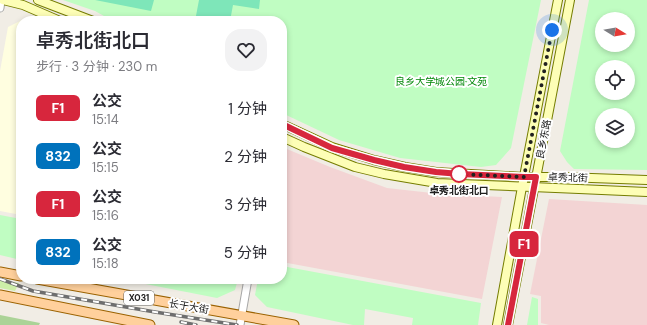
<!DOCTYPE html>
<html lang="zh">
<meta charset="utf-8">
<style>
body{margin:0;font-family:"DM Sans","Noto Sans SC",sans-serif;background:#f2f2f3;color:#2b2b33;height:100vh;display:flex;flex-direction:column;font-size:15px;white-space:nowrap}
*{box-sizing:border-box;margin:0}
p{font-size:13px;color:#7c7c81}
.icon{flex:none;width:22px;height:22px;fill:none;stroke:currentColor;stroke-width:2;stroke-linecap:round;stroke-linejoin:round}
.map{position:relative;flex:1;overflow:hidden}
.panel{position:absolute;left:16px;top:16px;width:271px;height:268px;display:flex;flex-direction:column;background:#fff;border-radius:16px;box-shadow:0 2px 6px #0003}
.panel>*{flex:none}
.badge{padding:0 8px;border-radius:6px;font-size:14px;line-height:26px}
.needle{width:26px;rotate:101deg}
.tools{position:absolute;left:595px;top:12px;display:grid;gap:8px}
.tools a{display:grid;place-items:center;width:40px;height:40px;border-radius:50%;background:#fff;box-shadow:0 2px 6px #0003;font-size:20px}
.you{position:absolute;width:20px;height:20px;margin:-10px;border:3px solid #fff;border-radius:50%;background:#1a73e8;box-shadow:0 0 0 6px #1a73e833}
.map>.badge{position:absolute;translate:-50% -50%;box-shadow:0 0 0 2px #fff}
.round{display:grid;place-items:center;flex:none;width:42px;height:42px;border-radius:16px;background:#f2f2f3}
.head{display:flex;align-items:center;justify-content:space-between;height:68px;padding:0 20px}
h1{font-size:19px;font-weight:600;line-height:30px}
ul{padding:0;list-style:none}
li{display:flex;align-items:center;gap:12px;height:48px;padding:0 20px}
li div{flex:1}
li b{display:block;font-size:15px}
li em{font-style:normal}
li .badge{min-width:44px;font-weight:700;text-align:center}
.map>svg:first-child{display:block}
.commercial{fill:#f3d4d4}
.education{fill:#fffee0}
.grass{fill:#cdeea8}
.forest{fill:#abd397}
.park{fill:#c0fdc2;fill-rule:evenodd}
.pitch{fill:#7ee6b9}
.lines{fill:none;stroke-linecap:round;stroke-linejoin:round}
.tertiary-casing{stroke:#a7a7a7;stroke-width:9}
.secondary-casing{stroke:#757d00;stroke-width:10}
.primary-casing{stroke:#9b6200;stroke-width:11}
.tertiary{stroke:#fff;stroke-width:7}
.secondary{stroke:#fdfeb6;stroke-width:8}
.primary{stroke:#ffd09c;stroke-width:9}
.rail-casing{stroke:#6e6e6e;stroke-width:3.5}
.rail{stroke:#fff;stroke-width:2;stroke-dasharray:6;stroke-linecap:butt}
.line-casing{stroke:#fff;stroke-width:9}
.line{stroke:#d7263d;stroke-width:6}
.walk{stroke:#202020;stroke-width:4;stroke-dasharray:0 7.2}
.stop-dot{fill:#fff;stroke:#d7263d;stroke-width:2}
.labels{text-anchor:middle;stroke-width:4;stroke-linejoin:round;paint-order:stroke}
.shield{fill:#fff;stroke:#636363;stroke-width:1}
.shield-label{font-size:9px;font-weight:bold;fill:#202020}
.park-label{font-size:10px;fill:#038809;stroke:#fff}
.street-label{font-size:10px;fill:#202020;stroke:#fff}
.stop-label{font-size:10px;font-weight:bold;fill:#202020;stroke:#fff}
</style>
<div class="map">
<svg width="647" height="325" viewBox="0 0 647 325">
<rect width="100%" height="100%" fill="#f1ede5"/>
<g class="commercial">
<path d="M282,147l48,20 57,21 54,6 61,3 -20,102 -200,-37z"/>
<path d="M549,199l98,6v120h-98l-8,-2v-27l-11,-2z"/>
</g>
<path class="education" d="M24,19l5,2h-8v194l-21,-4v-140l8,-44z"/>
<path class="grass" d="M0,280l19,3 -4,8 -15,-3z"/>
<path class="forest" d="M0,315l40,8 -1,2h-39z"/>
<g class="park">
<path d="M63,0h478l-30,148 -15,17 -15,2 -81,-9 -61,-18 -57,-27v-92h-169l-18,-10z"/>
<path d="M589,0h58v170l-73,-1 -7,-7 -7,-11zM602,19h26v26h-26zM602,67h26v26h-26zM602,115h26v26h-26z"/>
<path d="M0,215l21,4v41l-21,-5z"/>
<path d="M282,266l199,37 -3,22h-66l1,-7 -48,-9 -1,16h-11l-86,-18 -12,-12 3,-16h24z"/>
<path d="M120,279h118l-3,11 -18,8z"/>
<path d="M532,297l6,2v26h-11z"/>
</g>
<g class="pitch">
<path d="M95,0h59l-3,11z"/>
<path d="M199,0h61l-1,9 -26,-4 -3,16h-35z"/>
</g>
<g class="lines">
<defs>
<g id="tertiary">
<path d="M0,8l1,-8"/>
<path d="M240,325l8,-46"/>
</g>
<g id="secondary">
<path d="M3,0l20,5 37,16"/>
<path d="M38,0l55,21"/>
<path d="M282,124l50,23 42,13 31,7 31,5 88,5h40l83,3"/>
<path d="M282,137l22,10 51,20 29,7 53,9 142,6 68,3"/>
<path d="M497,325l25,-138 36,-187"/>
<path d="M508,325l62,-325"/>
</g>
<g id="primary">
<path d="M0,272l21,4"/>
<path d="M37,279l257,46"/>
<path d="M0,295l150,30"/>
</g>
</defs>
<use href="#tertiary" class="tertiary-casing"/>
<use href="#secondary" class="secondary-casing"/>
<use href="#primary" class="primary-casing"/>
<use href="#tertiary" class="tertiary"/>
<use href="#secondary" class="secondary"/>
<use href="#primary" class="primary"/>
<defs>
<g id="rail">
<path d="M0,279l33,12 122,21 82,13"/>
<path d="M181,322l15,3"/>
</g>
</defs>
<use href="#rail" class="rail-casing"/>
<use href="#rail" class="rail"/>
</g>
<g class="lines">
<defs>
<path id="line" d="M282,124l50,24 42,12 30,7 32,5 24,2 64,3h12l-28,148"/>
</defs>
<use href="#line" class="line-casing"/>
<use href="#line" class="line"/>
<path class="walk" d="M459,174l65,3 28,-147"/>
</g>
<circle class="stop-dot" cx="459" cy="174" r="8"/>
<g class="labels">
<rect class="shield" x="124" y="291" width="30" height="14" rx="3"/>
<g class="shield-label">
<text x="139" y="301">X031</text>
</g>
<g class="park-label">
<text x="441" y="85">良乡大学城公园·文苑</text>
</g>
<g class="street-label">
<text transform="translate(543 139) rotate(-79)" y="4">良乡东路</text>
<text transform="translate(568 177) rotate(2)" y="4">卓秀北街</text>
<text transform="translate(189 306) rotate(10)" y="4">长于大街</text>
</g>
<g class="stop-label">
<text x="459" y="194">卓秀北街北口</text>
</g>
</g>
</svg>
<div class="tools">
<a><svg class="needle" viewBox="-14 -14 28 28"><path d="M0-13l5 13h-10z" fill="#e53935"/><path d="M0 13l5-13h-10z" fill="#7c7c81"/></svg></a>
<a><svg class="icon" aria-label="locate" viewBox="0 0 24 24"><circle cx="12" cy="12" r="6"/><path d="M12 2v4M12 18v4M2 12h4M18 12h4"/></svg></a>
<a><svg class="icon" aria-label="layers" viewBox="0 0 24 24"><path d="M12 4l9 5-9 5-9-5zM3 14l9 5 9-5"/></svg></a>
</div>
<div class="you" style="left:552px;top:30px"></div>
<b class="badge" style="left:524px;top:244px;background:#d7263d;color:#fff">F1</b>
<section class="panel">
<div class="head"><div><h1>卓秀北街北口</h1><p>步行 · 3 分钟 · 230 m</p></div><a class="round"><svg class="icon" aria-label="heart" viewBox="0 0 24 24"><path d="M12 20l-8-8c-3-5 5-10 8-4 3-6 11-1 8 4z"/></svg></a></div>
<ul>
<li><span class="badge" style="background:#d7263d;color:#fff">F1</span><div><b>公交</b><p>15:14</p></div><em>1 分钟</em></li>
<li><span class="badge" style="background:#0072bc;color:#fff">832</span><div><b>公交</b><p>15:15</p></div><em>2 分钟</em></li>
<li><span class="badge" style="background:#d7263d;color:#fff">F1</span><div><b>公交</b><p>15:16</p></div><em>3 分钟</em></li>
<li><span class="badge" style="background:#0072bc;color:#fff">832</span><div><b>公交</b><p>15:18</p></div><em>5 分钟</em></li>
</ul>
</section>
</div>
